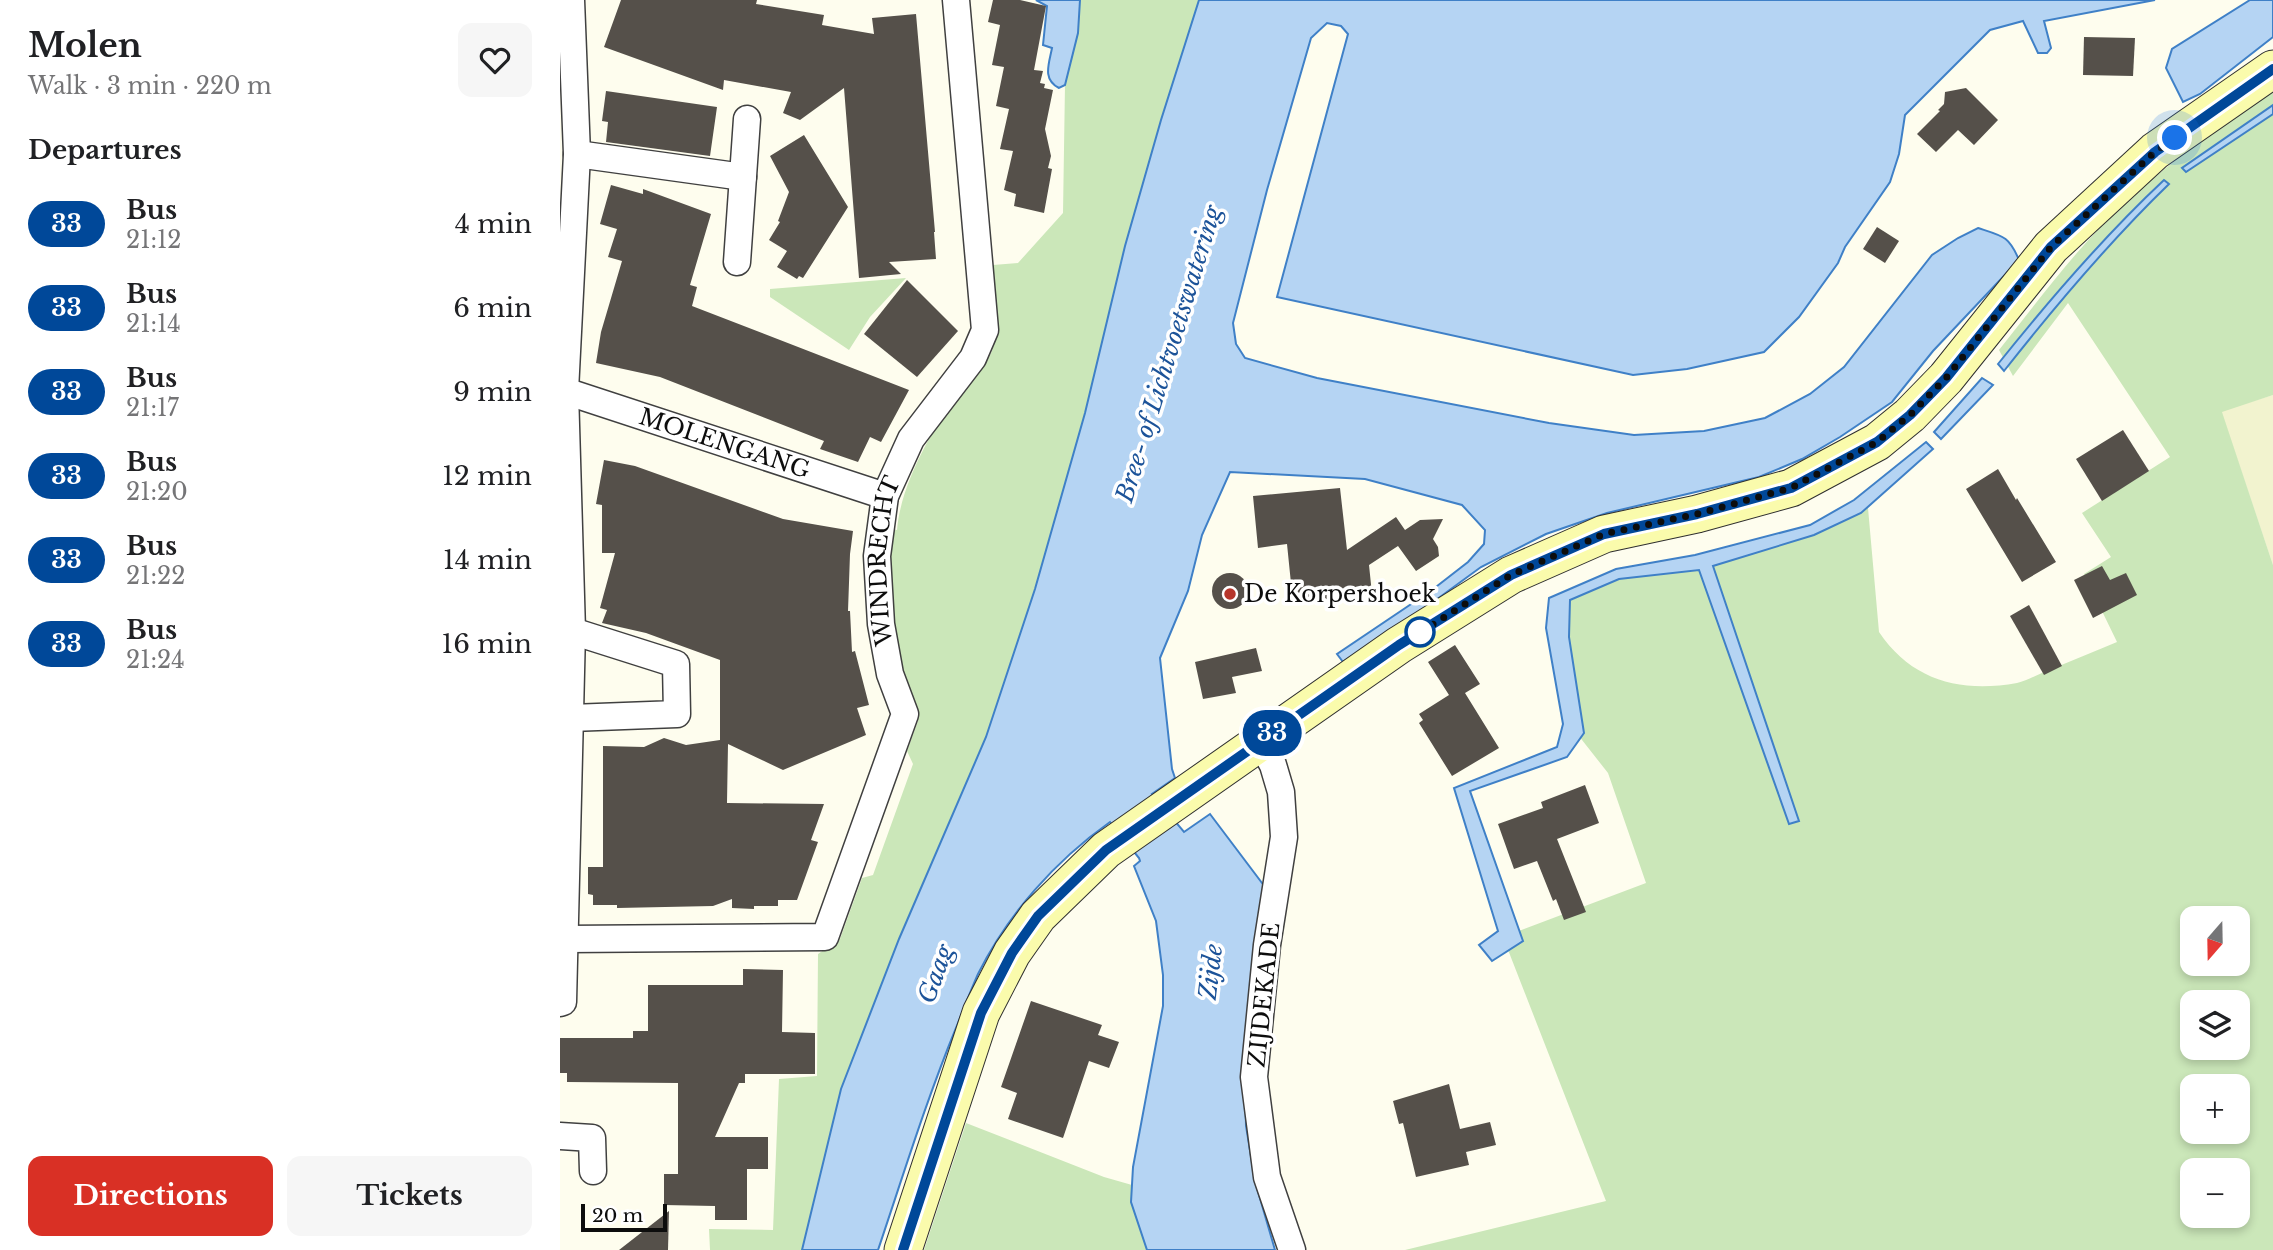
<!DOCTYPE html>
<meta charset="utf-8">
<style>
body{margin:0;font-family:"Libre Baskerville",serif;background:#f6f6f6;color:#202124;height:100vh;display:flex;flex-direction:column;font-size:26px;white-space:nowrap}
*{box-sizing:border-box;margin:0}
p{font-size:23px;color:#757577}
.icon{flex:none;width:38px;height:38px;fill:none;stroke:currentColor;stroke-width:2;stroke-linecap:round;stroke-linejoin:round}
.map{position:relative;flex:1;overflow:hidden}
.drawer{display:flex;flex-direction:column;background:#fff;width:560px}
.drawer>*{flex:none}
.badge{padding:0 14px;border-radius:23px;font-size:24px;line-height:46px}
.needle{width:46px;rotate:200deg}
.tools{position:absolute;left:1620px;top:906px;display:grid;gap:14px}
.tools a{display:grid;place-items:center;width:70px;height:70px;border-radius:14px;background:#fff;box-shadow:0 4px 10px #0003;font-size:35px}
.scale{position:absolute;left:21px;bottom:18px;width:86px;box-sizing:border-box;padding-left:7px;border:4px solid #0d0d0d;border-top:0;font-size:19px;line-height:24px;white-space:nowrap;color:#0d0d0d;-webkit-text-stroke:5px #fff;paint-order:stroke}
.you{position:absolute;width:35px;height:35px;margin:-18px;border:5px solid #fff;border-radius:50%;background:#1a73e8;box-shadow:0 0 0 10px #1a73e833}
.map>.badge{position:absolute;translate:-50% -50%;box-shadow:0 0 0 4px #fff}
h2{padding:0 28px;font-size:26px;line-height:63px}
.round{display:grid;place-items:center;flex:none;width:74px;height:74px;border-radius:14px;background:#f6f6f6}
.headline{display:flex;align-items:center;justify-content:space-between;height:119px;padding:0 28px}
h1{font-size:33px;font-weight:700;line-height:52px}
.cta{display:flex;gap:14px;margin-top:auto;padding:14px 28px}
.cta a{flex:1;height:80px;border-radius:14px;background:#d93025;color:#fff;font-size:28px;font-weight:700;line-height:80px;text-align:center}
.cta a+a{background:#f6f6f6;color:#202124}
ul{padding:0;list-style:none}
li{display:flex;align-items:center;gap:21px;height:84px;padding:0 28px}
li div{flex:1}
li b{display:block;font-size:26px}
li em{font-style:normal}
li .badge{min-width:77px;font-weight:700;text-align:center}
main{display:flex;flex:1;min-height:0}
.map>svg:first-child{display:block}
.farmland{fill:#f2f3cf}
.green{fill:#cbe7b9;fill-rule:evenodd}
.water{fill:#b5d4f3;stroke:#3f80c7;stroke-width:2}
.building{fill:#55504a}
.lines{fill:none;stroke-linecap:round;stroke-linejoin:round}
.minor-casing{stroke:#404040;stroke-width:29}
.secondary-casing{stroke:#2f2f2f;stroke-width:39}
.minor{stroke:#fff;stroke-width:26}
.secondary{stroke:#fafbac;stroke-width:37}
.line-casing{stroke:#fff;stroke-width:16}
.line{stroke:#004899;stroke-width:10}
.walk{stroke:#0d0d0d;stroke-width:7;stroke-dasharray:0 12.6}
.poi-dot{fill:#b7362c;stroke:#fff;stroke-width:2.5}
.stop-dot{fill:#fff;stroke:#004899;stroke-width:3.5}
.labels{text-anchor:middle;stroke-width:7;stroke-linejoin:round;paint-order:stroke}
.street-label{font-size:23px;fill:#0d0d0d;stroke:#fff}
.poi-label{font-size:23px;fill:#0d0d0d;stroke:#fff;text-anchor:start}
.water-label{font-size:24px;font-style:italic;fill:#1c5399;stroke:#fff}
</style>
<main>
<section class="drawer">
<div class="headline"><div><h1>Molen</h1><p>Walk · 3 min · 220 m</p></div><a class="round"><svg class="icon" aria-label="heart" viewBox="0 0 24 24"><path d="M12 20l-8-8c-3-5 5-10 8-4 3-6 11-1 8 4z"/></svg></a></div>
<h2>Departures</h2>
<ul>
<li><span class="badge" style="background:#004899;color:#fff">33</span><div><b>Bus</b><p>21:12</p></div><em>4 min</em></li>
<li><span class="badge" style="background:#004899;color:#fff">33</span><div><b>Bus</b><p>21:14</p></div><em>6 min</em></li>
<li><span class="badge" style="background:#004899;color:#fff">33</span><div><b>Bus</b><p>21:17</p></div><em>9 min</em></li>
<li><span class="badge" style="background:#004899;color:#fff">33</span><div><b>Bus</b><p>21:20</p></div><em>12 min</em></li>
<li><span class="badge" style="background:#004899;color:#fff">33</span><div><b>Bus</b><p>21:22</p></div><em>14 min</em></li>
<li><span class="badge" style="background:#004899;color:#fff">33</span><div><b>Bus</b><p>21:24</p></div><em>16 min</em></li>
</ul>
<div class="cta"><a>Directions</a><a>Tickets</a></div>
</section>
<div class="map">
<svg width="1713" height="1250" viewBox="0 0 1713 1250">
<rect width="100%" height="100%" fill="#fefdee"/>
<path class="farmland" d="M1713,395v170l-52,-154z"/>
<g class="green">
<path d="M520,0h119l-38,120 -36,126 -40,167 -50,176 -49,148 -41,98 -143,415h-92l-1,-21 64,1 6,-151 38,-3 1,-122 22,-15 22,-61 11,-3 40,-111 -6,-13 11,-30 -18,-63 -13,-56 2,-57 3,-16 5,1c4,-48 37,-103 64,-142 9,-13 26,-23 31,-37 9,-27 2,-59 1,-86l25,-2 45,-50 2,-128 13,-52z"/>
<path d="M1713,91v304l-51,17 51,153v685h-868l201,-49 -103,-264 143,-54 -38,-110 -37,-47 -11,-93 10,-33 49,-21 158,-34 91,-37 11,124c33,49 82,61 138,51 10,-2 21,-9 30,-12 23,-10 47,-19 70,-29l-33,-68 27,-17 -29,-44 88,-56 -102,-154 -55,73 -14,-26c40,-50 78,-103 125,-146 46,-43 97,-78 149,-113zM1633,919h45v45h-45zM1633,1003h45v45h-45zM1633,1087h45v45h-45zM1633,1171h45v45h-45z"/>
<path d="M346,278l-36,39 -21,33 -79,-53v-8z"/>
<path d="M406,1123l138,54 28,8 -1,17 16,48h-223z"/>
</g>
<g class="water">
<path d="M476,0h44l-2,33 -13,52 -6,3c-17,-9 -10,-24 -7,-40l-9,-3 4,-39z"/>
<path d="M639,0h956l-111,21 7,27 -4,5h-9l-15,-32 -33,9 -85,85 -6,39 -9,28 -45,65 -7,16 -39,54 -35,35 -77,17 -54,6 -356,-78 71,-263 -7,-8 -14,-3 -16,15 -44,152 -34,133 3,21 9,14 72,20 232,45 85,12 70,-4 61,-13 45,-24 34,-27 88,-112 26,-17 20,-10c25,8 31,8 41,32l-86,91 -41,51 -52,35 -38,22 -43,18 -152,36 -61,21 -65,33 -67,49 -71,46 -6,-8 95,-64 36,-28 16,-18 1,-14 -23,-25 -97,-26 -135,-7 -28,63 -14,56 -28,67 12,111 3,9 -23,16 32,38 26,-18 55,73 -20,185 1,54 9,55 20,69h-128l-16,-48 2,-35 30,-161v-31l-7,-54 -22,-55 6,-5 -1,-3 -29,-36c-55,39 -102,92 -132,152 -8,18 -15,37 -22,54 -30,73 -53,148 -78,222h-76l39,-161 58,-150 87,-202 49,-148 50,-176 40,-167 36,-126z"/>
<path d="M1690,0h23v37l-73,57 -17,8 -17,-34 6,-19z"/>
<path d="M1713,105v9l-87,58 -4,-4z"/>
<path d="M1604,180l5,4c-60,58 -113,121 -165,187l-6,-7c52,-65 105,-127 166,-184z"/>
<path d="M1422,378l11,7 -52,54 -7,-7z"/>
<path d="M1366,442l7,7 -72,64 -47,22 -101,31 86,255 -10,3 -90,-254 -80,9 -49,21 -1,37 15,96 -17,24 -97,34 53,150 -31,20 -13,-16 19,-14 -44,-143 103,-41 6,-23 -17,-96 3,-30 67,-29 79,-14 115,-30 44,-25z"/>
</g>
<g class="building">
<path d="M61,0h136l-1,4 68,11 -2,10 52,9 -2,-16 44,-4 19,218h-1l2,27 -47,3 12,12 -42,4 -15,-190 -44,32 -17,-7 8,-21 -67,-12 -1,10 -119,-43z"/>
<path d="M433,0h27l26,6 -12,64 9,1 -3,12 5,1 -1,4 9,2 -8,39 6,27 -3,12 4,1 -8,44 -30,-7 2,-12 -12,-4 9,-39 -13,-2 9,-40 -13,-3 8,-39 -12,-2 8,-40 -12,-3z"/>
<path d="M1524,37l51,1 -2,38 -50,-1z"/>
<path d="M1406,88l32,32 -24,25 -16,-15 -22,22 -19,-18 23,-23 -2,-1 6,-6 1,-12z"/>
<path d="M46,91l111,16 -7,49 -104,-14 2,-20 -6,-1z"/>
<path d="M244,135l44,72 -45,71 -4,-2 -2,3 -20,-12 10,-16 -18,-11 11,-18 -2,-1 11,-29 -19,-36z"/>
<path d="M51,185l32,9v-5l68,25 -21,71 7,2 -5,19 217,84 -28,52 -11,-5 -12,25 -38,-13 4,-8 -164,-64 -64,-14 5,-31 21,-71 -14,-4 9,-28 -17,-5z"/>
<path d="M1317,227l22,14 -14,22 -22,-14z"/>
<path d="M347,280l51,51 -41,46 -53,-43z"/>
<path d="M1563,430l26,41 -47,30 -26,-42z"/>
<path d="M44,460l31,6 148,53 70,12 -3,23 -2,57h2l2,41 3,-1 14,54 -12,3 9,27 -83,35 -55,-26 -1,59 97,1 -13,36 7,2 -21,58h-19v6h-24v3l-22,-1v-9l-19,7 -96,2v-3h-24v-10l-5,-1v-27h15v-121l41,1 20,-9 22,7 34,-5v-80l-74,-27 -44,-10 5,-13 -7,-2 15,-55h-13v-48l-6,-1z"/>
<path d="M1438,469l18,31 1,-2 39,64 -34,20 -56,-93z"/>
<path d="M780,488l7,62 49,-33 9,13 15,-10 23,-1 -10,20 5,8 1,9 -23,15 -18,-25 -29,19 3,29 -79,9 -6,-59 -29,4 -5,-52z"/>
<path d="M1542,566l8,14 16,-7 11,22 -44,23 -19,-38z"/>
<circle cx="670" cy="591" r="18"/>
<path d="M1469,605l33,61 -18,9 -34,-59z"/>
<path d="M895,645l25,39 -15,9 34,55 -47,28 -33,-53 4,-3 -4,-6 30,-19 -21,-33z"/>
<path d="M696,648l6,23 -30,6 4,16 -33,6 -8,-37z"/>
<path d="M1025,785l14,38 -42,16 29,73 -22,8 -8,-21 -3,2 -16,-40 -23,8 -16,-45 45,-16 -2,-6z"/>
<path d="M183,969l40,1 -1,62 33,1v41h-70v9h-6l-24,54h53v32h-21v51h-32v-14l-51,-1v-31h14v-91l-111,-1v-9h-7v-35h73v-7h15v-46h95z"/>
<path d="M471,1001l71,24 -4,10 21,7 -10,26 -20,-7 -26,77 -55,-19 9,-26 -16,-6z"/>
<path d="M889,1084l11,45 30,-7 6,23 -30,7 3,13 -53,12 -13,-54 -4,1 -6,-23z"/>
<path d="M109,1211l-1,39h-49z"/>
</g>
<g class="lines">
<defs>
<g id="minor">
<path d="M17,154l166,23"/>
<path d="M177,262l10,-143"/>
<path id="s1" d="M5,391l320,105"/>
<path d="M11,718l106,-4 -1,-50 -104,-33"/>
<path d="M700,741l13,24 8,27 3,45 -17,108 -13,132 13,100 25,73"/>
<path id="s2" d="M6,939l259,-2 80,-223 -15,-40 -9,-50 -4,-68 8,-60 26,-57 62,-81 12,-28 -29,-330"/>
<path d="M0,1003l3,-1 9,-371 -7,-240 12,-237 -6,-154"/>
<path d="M0,1136l32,2 1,33"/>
</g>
<path id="secondary" d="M343,1250l78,-237 31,-60 26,-37 68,-66 293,-205 112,-70 93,-41 93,-20 94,-26 86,-46 33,-27 36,-37 105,-131 104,-96 118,-82"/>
</defs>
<use href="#minor" class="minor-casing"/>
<use href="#secondary" class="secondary-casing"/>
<use href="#minor" class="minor"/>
<use href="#secondary" class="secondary"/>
</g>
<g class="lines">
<defs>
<path id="line" d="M343,1250l78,-237 31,-60 26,-37 68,-66 293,-205 112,-70 93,-41 93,-20 94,-26 86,-46 33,-27 36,-37 105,-131 104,-95 118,-83"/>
</defs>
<use href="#line" class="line-casing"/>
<use href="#line" class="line"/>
<path class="walk" d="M860,632l-4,3 95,-60 93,-41 93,-20 94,-26 86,-46 33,-27 36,-37 105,-131 104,-95 20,-14"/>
</g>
<circle class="poi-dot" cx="670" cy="594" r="7"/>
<circle class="stop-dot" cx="860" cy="632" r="14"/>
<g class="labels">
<g class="street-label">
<text dy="8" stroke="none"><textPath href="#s1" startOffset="168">MOLENGANG</textPath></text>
<text dy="8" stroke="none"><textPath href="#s2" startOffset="653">WINDRECHT</textPath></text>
<text transform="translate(704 995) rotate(-84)" y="8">ZIJDEKADE</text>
</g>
<g class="poi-label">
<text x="684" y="602">De Korpershoek</text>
</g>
<g class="water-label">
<text transform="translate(609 354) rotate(-73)" y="8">Bree- of Lichtvoetswatering</text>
<text transform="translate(651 972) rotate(-83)" y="8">Zijde</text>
<text transform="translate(376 974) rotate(-70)" y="8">Gaag</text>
</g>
</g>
</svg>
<div class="tools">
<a><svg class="needle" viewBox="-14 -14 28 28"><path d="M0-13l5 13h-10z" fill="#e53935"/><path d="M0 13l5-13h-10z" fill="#757577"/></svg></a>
<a><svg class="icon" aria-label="layers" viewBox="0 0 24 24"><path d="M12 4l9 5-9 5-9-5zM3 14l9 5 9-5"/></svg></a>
<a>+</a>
<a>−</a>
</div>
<div class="scale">20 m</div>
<div class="you" style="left:1615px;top:138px"></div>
<b class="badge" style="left:712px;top:733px;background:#004899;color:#fff">33</b>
</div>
</main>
